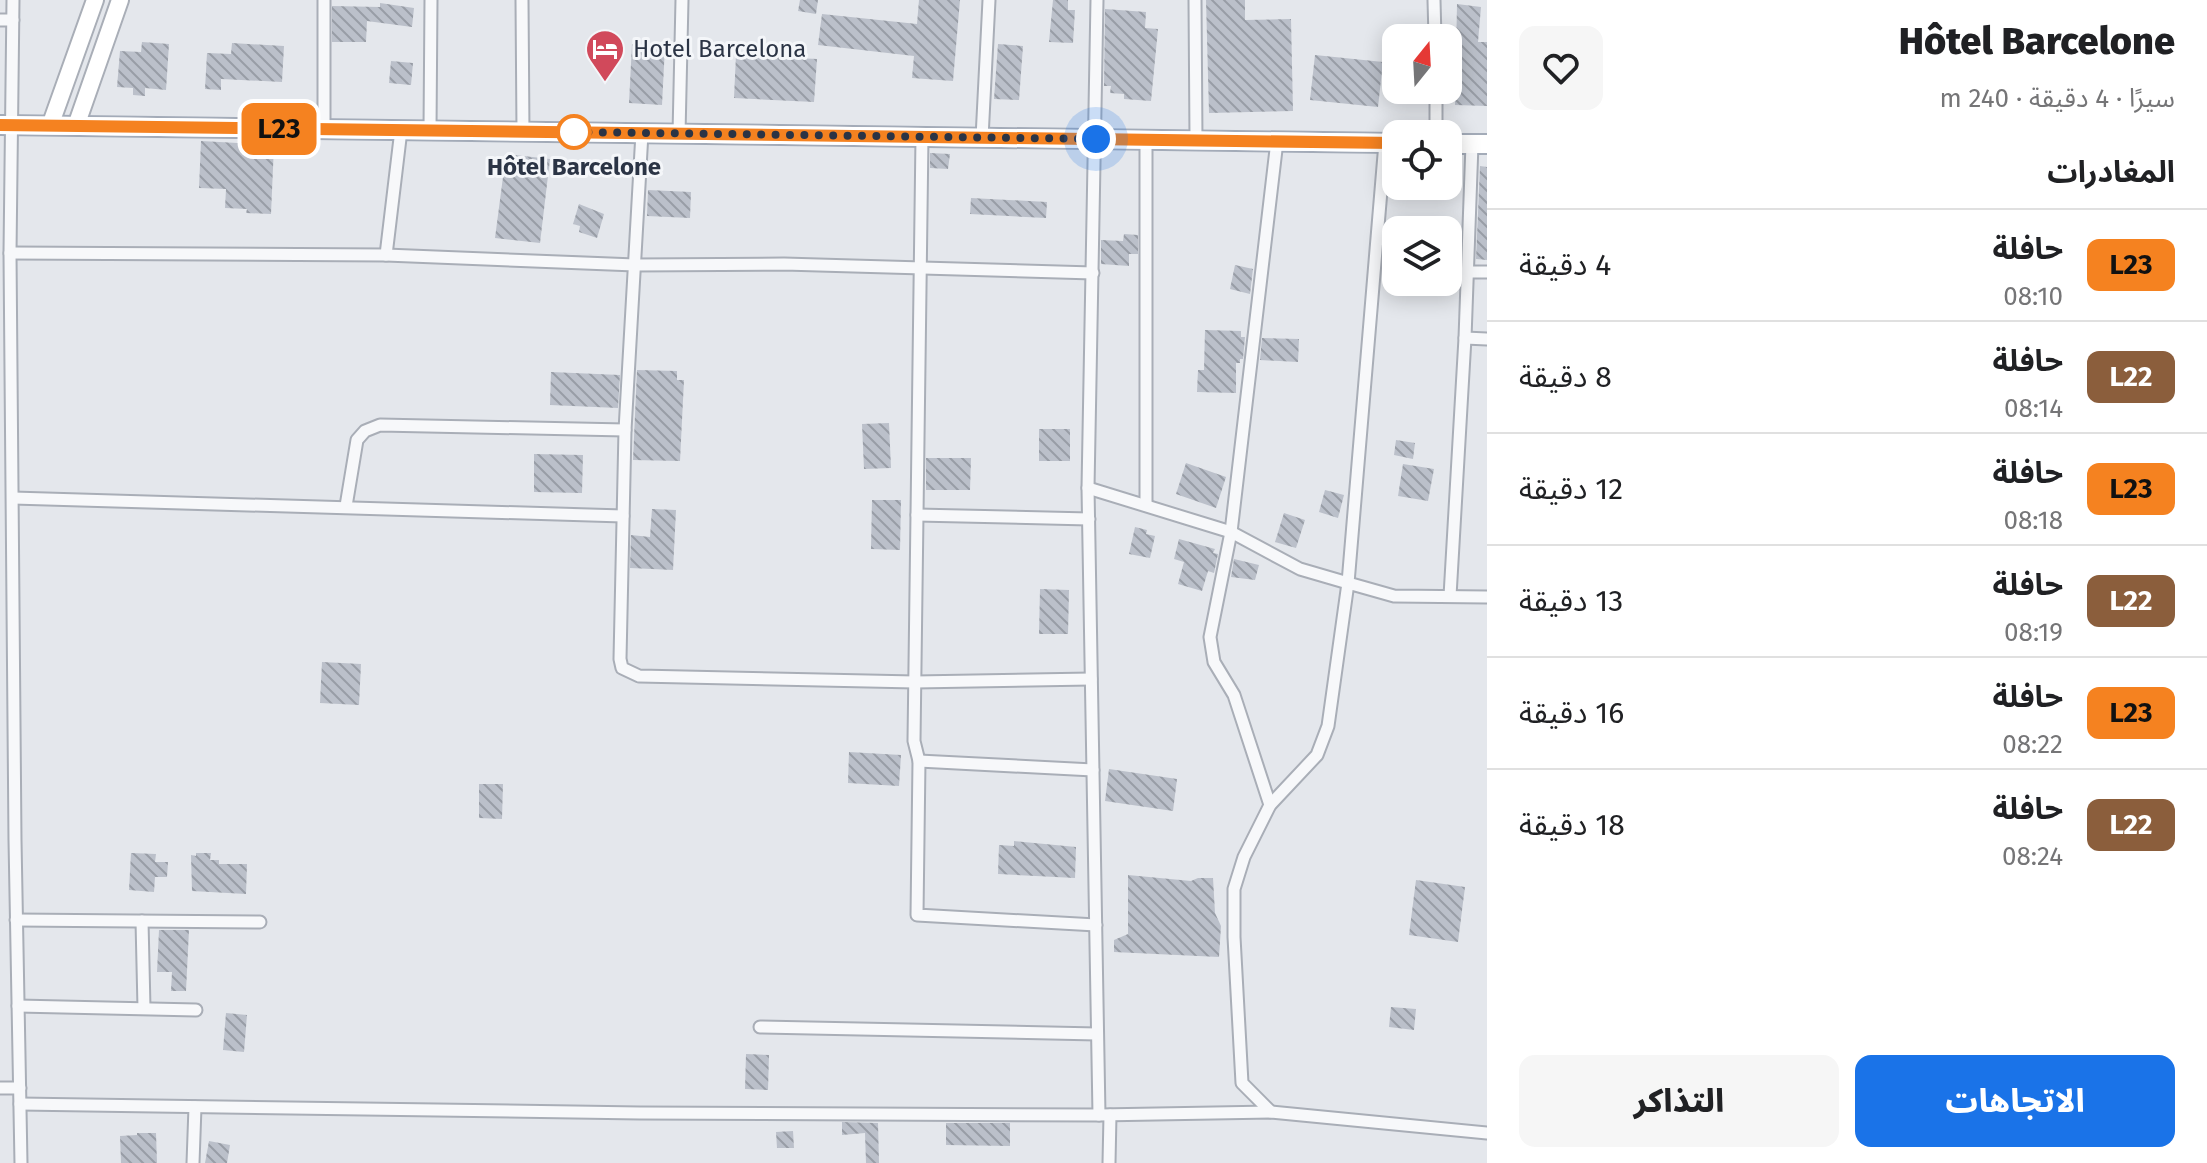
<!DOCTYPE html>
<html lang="ar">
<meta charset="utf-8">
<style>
body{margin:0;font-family:"Fira Sans","Noto Sans Arabic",sans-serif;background:#f6f6f6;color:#202124;direction:rtl;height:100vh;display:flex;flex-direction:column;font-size:30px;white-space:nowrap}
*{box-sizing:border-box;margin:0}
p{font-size:26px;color:#757577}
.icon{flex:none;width:44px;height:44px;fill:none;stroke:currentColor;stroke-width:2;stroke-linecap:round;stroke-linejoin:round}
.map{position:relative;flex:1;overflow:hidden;direction:ltr}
.details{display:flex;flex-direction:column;background:#fff;width:720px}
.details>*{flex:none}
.badge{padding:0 16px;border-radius:12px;font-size:28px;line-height:52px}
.needle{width:52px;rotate:18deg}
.controls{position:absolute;left:1382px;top:24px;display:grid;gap:16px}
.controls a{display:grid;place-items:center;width:80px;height:80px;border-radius:16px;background:#fff;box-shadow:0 4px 20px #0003;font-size:40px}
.you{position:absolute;width:40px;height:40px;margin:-20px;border:6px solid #fff;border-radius:50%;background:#1a73e8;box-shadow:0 0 0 12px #1a73e833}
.map>.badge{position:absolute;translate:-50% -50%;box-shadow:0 0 0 4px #fff}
h2{padding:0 32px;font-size:30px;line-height:72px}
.round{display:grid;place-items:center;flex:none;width:84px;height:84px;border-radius:16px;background:#f6f6f6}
.overview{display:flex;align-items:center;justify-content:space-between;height:136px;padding:0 32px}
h1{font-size:38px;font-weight:800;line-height:60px}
.cta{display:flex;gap:16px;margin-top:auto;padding:16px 32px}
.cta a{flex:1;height:92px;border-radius:16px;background:#1a73e8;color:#fff;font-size:32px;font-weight:800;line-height:92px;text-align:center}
.cta a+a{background:#f6f6f6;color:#202124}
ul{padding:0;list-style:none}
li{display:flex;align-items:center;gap:24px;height:112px;padding:0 32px;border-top:2px solid #e0e0e0}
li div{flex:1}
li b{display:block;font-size:30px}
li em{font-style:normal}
li .badge{min-width:88px;font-weight:700;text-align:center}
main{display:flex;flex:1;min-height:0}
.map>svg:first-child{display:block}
.building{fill:url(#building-back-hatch)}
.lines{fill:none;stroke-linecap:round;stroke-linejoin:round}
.street-casing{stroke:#a9aeb7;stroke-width:15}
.secondary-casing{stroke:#a9aeb7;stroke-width:20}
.primary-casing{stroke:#a3abb8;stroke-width:22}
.street{stroke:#f7f8fa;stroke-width:11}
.secondary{stroke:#fff;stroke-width:16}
.primary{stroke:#fff;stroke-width:18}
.line-casing{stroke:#fff;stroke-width:18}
.line{stroke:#f58220;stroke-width:12}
.walk{stroke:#2b3445;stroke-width:8;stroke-dasharray:0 14.4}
.stop-dot{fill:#fff;stroke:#f58220;stroke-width:4}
.labels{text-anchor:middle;stroke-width:6;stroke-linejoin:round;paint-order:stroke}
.poi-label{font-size:24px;fill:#2b3445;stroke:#f4f6f9;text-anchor:start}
.stop-label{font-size:24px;font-weight:bold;fill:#2b3445;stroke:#f4f6f9}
</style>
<main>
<section class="details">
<div class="overview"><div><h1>Hôtel Barcelone</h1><p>سيرًا · 4 دقيقة · 240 m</p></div><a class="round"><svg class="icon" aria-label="heart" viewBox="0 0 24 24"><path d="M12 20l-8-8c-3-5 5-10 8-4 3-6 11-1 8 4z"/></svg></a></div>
<h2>المغادرات</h2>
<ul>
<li><span class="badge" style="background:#f58220;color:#111">L23</span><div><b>حافلة</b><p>08:10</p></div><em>4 دقيقة</em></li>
<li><span class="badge" style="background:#8b5e3c;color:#fff">L22</span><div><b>حافلة</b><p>08:14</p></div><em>8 دقيقة</em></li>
<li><span class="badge" style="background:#f58220;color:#111">L23</span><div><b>حافلة</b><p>08:18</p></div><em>12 دقيقة</em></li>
<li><span class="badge" style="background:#8b5e3c;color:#fff">L22</span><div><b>حافلة</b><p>08:19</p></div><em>13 دقيقة</em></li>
<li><span class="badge" style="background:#f58220;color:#111">L23</span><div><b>حافلة</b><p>08:22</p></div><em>16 دقيقة</em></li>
<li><span class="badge" style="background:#8b5e3c;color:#fff">L22</span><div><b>حافلة</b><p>08:24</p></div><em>18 دقيقة</em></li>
</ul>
<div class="cta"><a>الاتجاهات</a><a>التذاكر</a></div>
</section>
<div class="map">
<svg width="1487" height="1163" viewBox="0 0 1487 1163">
<defs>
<pattern id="building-back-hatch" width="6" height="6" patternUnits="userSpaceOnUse" patternTransform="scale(2)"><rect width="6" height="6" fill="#bbc0ca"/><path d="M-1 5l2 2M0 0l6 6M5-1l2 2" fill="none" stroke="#989da6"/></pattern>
</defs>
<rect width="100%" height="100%" fill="#e4e7ec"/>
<g class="building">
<path d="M800,0h18l-2,14 -18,-3z"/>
<path d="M919,0h41l-7,81 -41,-3 2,-22 -96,-11 4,-31 95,10z"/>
<path d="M1053,0h15v10h7l-2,33 -24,-1z"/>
<path d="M1206,0h39v20l46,-1 2,92 -84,2z"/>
<path d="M380,3l34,5 -2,19 -45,-6 -1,21h-34v-36l48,1z"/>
<path d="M1457,4l24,3 -3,35h9v64l-32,-1z"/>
<path d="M1105,9l41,3 -1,16 13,1 -7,72 -27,-2v-5l-14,-1 1,-7h-7z"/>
<path d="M142,42l27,2 -3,46 -21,-2v8l-12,-1v-7l-16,-1 3,-36 21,1z"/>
<path d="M232,43l52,3 -2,36 -61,-3v11l-16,-1 2,-36 24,1z"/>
<path d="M632,44l33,2 -3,59 -33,-2z"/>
<path d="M998,44l25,2 -4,54 -25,-1z"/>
<path d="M736,55l81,4 -3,43 -80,-4z"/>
<path d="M1315,55l68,7 -5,45 -68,-7z"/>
<path d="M391,61l22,2 -2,22 -22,-2z"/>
<path d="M201,141l73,4 -3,69 -25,-1 1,-4 -22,-1 1,-19 -27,-1z"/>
<path d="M930,153l20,1 -2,15 -18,-1z"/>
<path d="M506,154l44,5 -10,84 -45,-5z"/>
<path d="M1480,166l7,1v93l-11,-1z"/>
<path d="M648,190l43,2 -1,26 -43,-2z"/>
<path d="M971,198l76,4 -1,16 -76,-4z"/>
<path d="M579,204l25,10 -7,24 -18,-6 1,-6 -7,-2z"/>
<path d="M1124,234l14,1v19h-9v12l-28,-2v-24l22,1z"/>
<path d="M1235,265l18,4 -3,25 -20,-5z"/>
<path d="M1205,330l36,1v6h4l-2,22h-3v4h-4v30l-39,-1 1,-22h6z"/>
<path d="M1262,338l37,1 -1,23 -38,-2z"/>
<path d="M637,370l40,1v9h7l-4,81 -47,-1z"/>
<path d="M551,372l69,3 -2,33 -68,-3z"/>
<path d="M889,423l2,45 -27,1 -2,-45z"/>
<rect x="1039" y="429" width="31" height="32"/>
<path d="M1396,440l19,3 -2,16 -19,-4z"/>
<path d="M534,454l49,1 -1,38 -48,-1z"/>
<path d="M926,458h45l-1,32h-44z"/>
<path d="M1186,463l40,14 -10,31 -40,-14z"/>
<path d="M1403,464l31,5 -6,32 -30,-5z"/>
<path d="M1325,490l19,5 -6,23 -19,-6z"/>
<path d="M872,500h29l-1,50 -29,-1z"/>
<path d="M652,509l24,1 -3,60 -43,-2 1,-33 19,2z"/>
<path d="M1284,513l21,7 -9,28 -21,-6z"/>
<path d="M1135,527l12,3 -1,4 9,2 -5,22 -21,-4z"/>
<path d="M1179,539l36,10 -2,4 5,1 -4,19 -6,-2 -6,20 -24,-7 6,-22 -10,-3z"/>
<path d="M1234,559l25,6 -4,15 -24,-3z"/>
<path d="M1040,589l29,1 -1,44h-29z"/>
<path d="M322,662l39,2 -2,41 -39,-2z"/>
<path d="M849,752l52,3 -2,31 -51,-3z"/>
<path d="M1109,769l68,10 -4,32 -68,-10z"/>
<path d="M479,784h24l-1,35 -23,-1z"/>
<path d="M1014,841l62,6 -1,31 -77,-4 1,-29 15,1z"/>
<path d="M131,853l25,1 -1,8h13l-1,15h-12l-1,15 -25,-2z"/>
<path d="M196,853h15l-1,7h9v4h28l-1,30 -54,-3 -1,-36 5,1z"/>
<path d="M1128,875l63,6 7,-3h15l2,35 6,13 -2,31 -105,-5v-12l14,-6z"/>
<path d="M1416,880l49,7 -7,55 -49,-7z"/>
<path d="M159,930h30l-3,61h-15l1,-19h-15z"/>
<path d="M1391,1007l25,2 -2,21 -25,-3z"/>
<path d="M226,1013l21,2 -3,37 -21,-2z"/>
<path d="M746,1054l23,1 -1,35 -23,-1z"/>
<path d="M842,1122l36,1 1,40h-13l-1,-30 -23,2z"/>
<path d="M946,1123h64v23l-64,-1z"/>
<path d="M793,1131l1,17h-17l-1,-16z"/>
<path d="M137,1133h19l1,30h-36l-1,-27 17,-1z"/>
<path d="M209,1141l21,4 -3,18h-22z"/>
</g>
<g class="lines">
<defs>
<g id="street">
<path d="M13,0l-3,253 5,587 6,323"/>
<path d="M522,0l1,132"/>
<path d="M1097,0l-9,488 11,627"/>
<path d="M1195,0l1,139"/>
<path d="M1434,0l1,38"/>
<path d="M0,20h13"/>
<path d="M1436,90v44"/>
<path d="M324,129v-129"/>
<path d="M430,130l1,-130"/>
<path d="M642,133l-17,297 -5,229 2,9 17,8 276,6 176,-3"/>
<path d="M679,134l3,-134"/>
<path d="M922,137l-8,604 5,20 -2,154 179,10"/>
<path d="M982,138l7,-138"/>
<path d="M10,253l376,2 249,10 149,-1 309,9"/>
<path d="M386,255l15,-125"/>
<path d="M1467,272h20"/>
<path d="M1465,338l22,1"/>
<path d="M1088,488l143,44 69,37 48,14 37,-440"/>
<path d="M13,498l610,18"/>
<path d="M1146,505v-365"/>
<path d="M346,506l11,-66 8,-9 15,-6 245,5"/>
<path d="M917,515l172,4"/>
<path d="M1450,596l15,-258 7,-194"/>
<path d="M919,761l174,9"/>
<path d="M1270,805l-36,-110 -20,-33 -4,-25 21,-105 46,-391"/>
<path d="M16,920l244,2"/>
<path d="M142,921l2,87"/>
<path d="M18,1006l178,4"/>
<path d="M760,1027l337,7"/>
<path d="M0,1088h20"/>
<path d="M20,1104l620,9 459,2 172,-3 216,21"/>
<path d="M1271,1112l-29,-29 -8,-146v-48l10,-32 26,-52 47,-50 11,-29 20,-143 46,13 93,1"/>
<path d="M193,1163l2,-56"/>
<path d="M1109,1163l1,-48"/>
</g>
<g id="secondary">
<path d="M50,126l45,-126"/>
<path d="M76,126l44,-126"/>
</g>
<g id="primary">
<path d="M0,125l1396,18"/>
<path d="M1448,144h39"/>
</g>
</defs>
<use href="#street" class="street-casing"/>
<use href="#secondary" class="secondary-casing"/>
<use href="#primary" class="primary-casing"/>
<use href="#street" class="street"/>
<use href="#secondary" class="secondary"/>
<use href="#primary" class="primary"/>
</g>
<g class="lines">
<defs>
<path id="line" d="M0,125l1396,18"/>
</defs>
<use href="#line" class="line-casing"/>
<use href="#line" class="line"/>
<path class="walk" d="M574,132l522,7"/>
</g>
<defs>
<symbol id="hotel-pin" viewBox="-11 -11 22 30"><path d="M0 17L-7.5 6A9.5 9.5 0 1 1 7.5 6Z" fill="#d1495b" stroke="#f4f6f9"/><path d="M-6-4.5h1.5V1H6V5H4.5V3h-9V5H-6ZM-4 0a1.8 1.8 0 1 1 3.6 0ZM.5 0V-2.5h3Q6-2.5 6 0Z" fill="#fff"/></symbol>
</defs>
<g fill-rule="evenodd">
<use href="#hotel-pin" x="583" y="27" width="44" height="60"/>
</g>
<circle class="stop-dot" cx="574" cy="132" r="16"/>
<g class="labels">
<g class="poi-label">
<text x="633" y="57">Hotel Barcelona</text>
</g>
<g class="stop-label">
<text x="574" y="175">Hôtel Barcelone</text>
</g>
</g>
</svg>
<div class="controls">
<a><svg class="needle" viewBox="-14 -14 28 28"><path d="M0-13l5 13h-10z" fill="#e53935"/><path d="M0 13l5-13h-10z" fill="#757577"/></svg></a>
<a><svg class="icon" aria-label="locate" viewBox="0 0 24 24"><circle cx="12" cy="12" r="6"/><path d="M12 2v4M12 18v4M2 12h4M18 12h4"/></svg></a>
<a><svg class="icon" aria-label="layers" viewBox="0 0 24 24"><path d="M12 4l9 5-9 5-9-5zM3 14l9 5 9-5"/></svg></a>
</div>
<div class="you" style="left:1096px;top:139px"></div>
<b class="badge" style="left:279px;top:129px;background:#f58220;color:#111">L23</b>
</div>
</main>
